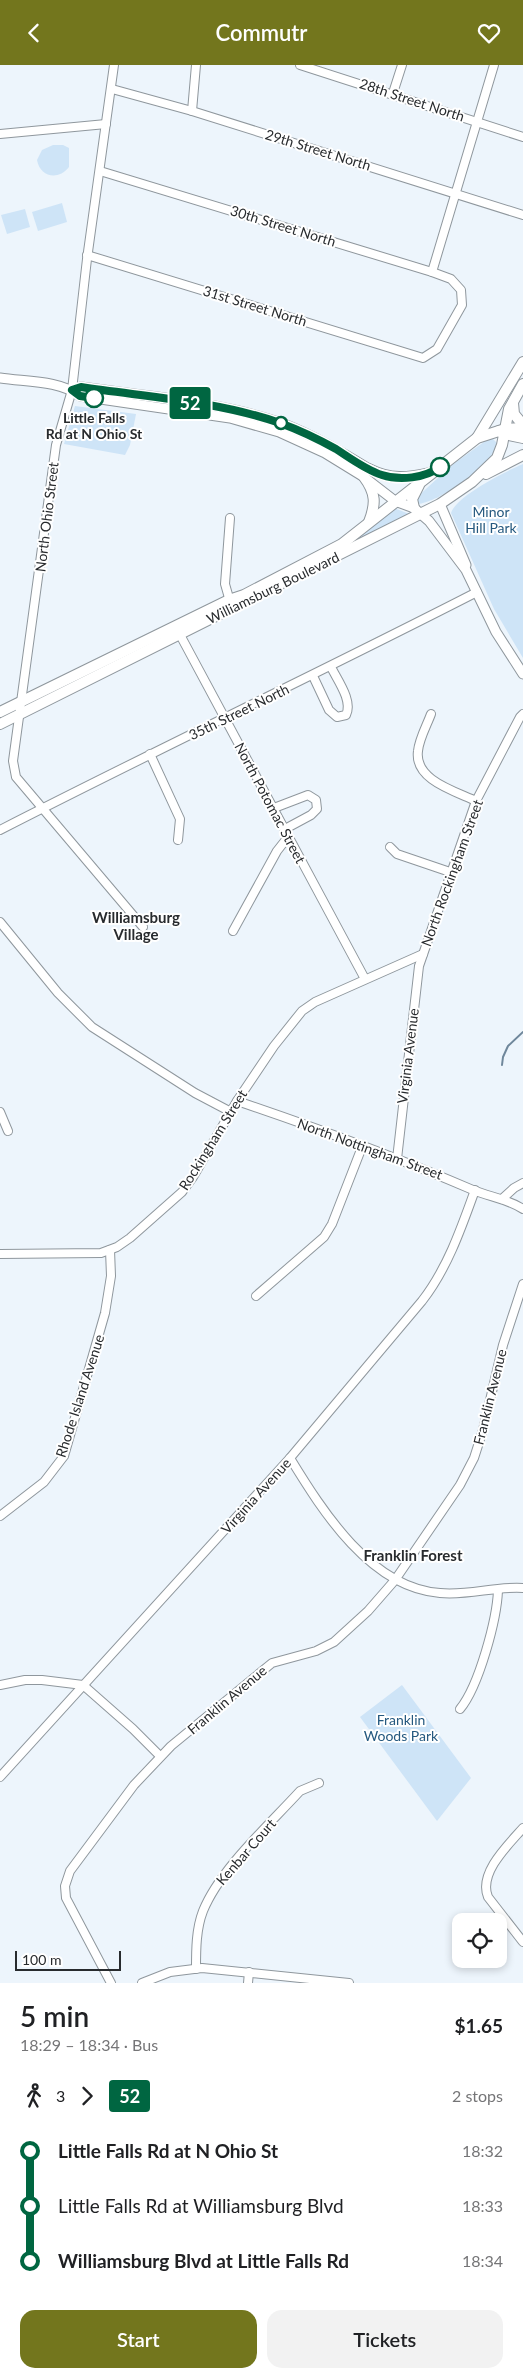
<!DOCTYPE html>
<meta charset="utf-8">
<style>
body{margin:0;font-family:Lato,sans-serif;background:#f2f2f2;color:#202124;height:100vh;display:flex;flex-direction:column;font-size:19px;white-space:nowrap}
*{box-sizing:border-box;margin:0}
p{font-size:16px;color:#757577}
.icon{flex:none;width:28px;height:28px;fill:none;stroke:currentColor;stroke-width:2;stroke-linecap:round;stroke-linejoin:round}
.map{position:relative;height:1918px;overflow:hidden}
.details{display:flex;flex-direction:column;background:#fff;flex:1}
.details>*{flex:none}
.badge{padding:0 10px;border-radius:4px;font-size:18px;line-height:32px}
.tools{position:absolute;left:452px;top:1848px;display:grid;gap:10px}
.tools a{display:grid;place-items:center;width:55px;height:55px;border-radius:10px;background:#fff;box-shadow:0 2px 8px #0003;font-size:25px}
.scale{position:absolute;left:15px;bottom:12px;width:106px;box-sizing:border-box;padding-left:5px;border:2px solid #282b2e;border-top:0;font-size:14px;line-height:18px;white-space:nowrap;color:#282b2e;-webkit-text-stroke:4px #fff;paint-order:stroke}
.map>.badge{position:absolute;translate:-50% -50%;box-shadow:0 0 0 2px #fff}
.legs{display:flex;align-items:center;gap:8px;height:55px;padding:0 20px;font-size:16px}
.legs p{margin-inline-start:auto}
.summary{display:flex;align-items:center;justify-content:space-between;height:85px;padding:0 20px}
h1{font-size:28px;font-weight:600;line-height:38px}
.cta{display:flex;gap:10px;margin-top:auto;padding:10px 20px}
.cta a{flex:1;height:58px;border-radius:15px;background:#73761d;color:#fff;font-size:20px;font-weight:600;line-height:58px;text-align:center}
.cta a+a{background:#f2f2f2;color:#202124}
ul{padding:0 20px;list-style:none}
li{display:flex;align-items:center;gap:18px;height:55px;font-size:19px}
li i{display:grid;place-items:center;width:8px;height:100%;margin:0 6px;background:currentColor}
li i::after{content:'';width:12px;height:12px;margin:-6px;border:4px solid;border-radius:50%;background:#fff}
li p{margin-inline-start:auto}
li:first-child i{background:linear-gradient(#0000 50%,currentColor 0)}
li:last-child i{background:linear-gradient(currentColor 50%,#0000 0)}
header{display:flex;justify-content:space-between;align-items:center;height:65px;padding:0 20px;background:#73761d;color:#fff;font-size:22px;font-weight:600}
.map>svg:first-child{display:block}
.green{fill:#cee4f7}
.lines{fill:none;stroke-linecap:round;stroke-linejoin:round}
.stream{stroke:#6f879b;stroke-width:2}
.minor-casing{stroke:#8f979d;stroke-width:10}
.tertiary-casing{stroke:#8f979d;stroke-width:11}
.secondary-casing{stroke:#8f979d;stroke-width:12}
.minor{stroke:#fff;stroke-width:8}
.tertiary{stroke:#fff;stroke-width:9}
.secondary{stroke:#fff;stroke-width:10}
.line-1-casing{stroke:#fff;stroke-width:11}
.line-1{stroke:#006641;stroke-width:8}
.stop-1-dot{fill:#fff;stroke:#006641;stroke-width:2.5}
.labels{text-anchor:middle;stroke-width:4;stroke-linejoin:round;paint-order:stroke}
.street-label{font-size:14px;fill:#282b2e;stroke:#fff}
.stop-label{font-size:14px;font-weight:bold;fill:#282b2e;stroke:#fff}
.park-label{font-size:14px;fill:#25597f;stroke:#fff}
.neighbourhood-label{font-size:15px;font-weight:bold;fill:#282b2e;stroke:#fff}
</style>
<header><svg class="icon" aria-label="back" viewBox="0 0 24 24"><path d="M15 5l-7 7 7 7"/></svg>Commutr<svg class="icon" aria-label="heart" viewBox="0 0 24 24"><path d="M12 20l-8-8c-3-5 5-10 8-4 3-6 11-1 8 4z"/></svg></header>
<div class="map">
<svg width="523" height="1918" viewBox="0 0 523 1918">
<rect width="100%" height="100%" fill="#edf5fc"/>
<g class="green">
<path d="M53,80h10l6,3v19c-11,14 -29,10 -32,-7l5,-10z"/>
<path d="M62,138l5,19 -29,9 -6,-19z"/>
<path d="M25,144l5,18 -23,7 -6,-19z"/>
<path d="M75,341l61,8 -6,31 -5,10 -61,-11z"/>
<path d="M488,374h5l4,4c-3,22 -59,60 -80,61l-2,-5 37,-34z"/>
<path d="M523,399v194l-29,-49 -43,-96c5,-17 55,-42 72,-49z"/>
<path d="M394,443l18,7 -88,43z"/>
<path d="M402,1620l69,93 -34,43 -77,-104z"/>
</g>
<g class="lines">
<path class="stream" d="M502,1000l1,-8 5,-11 15,-14"/>
<defs>
<g id="minor">
<path d="M114,0l-27,194 -15,131 -16,55 -43,316 3,16 127,150"/>
<path d="M300,0l223,72"/>
<path d="M112,24l80,22 331,104"/>
<path d="M393,28l9,-28"/>
<path d="M192,46l4,-46"/>
<path d="M0,69l106,-10"/>
<path d="M87,190l336,103 14,-9 25,-44 -1,-15 -10,-11 -19,-7 -332,-101"/>
<path d="M432,207l62,-207"/>
<path d="M230,453l-5,66 6,21"/>
<path d="M178,566l187,348"/>
<path d="M313,611l16,34 8,7 9,-2c7,-14 -8,-34 -15,-48"/>
<path d="M431,649c-4,11 -12,25 -13,37 -4,29 37,40 58,50"/>
<path d="M150,689l30,65 -2,21"/>
<path d="M274,743l34,-13 8,5 1,9 -6,6 -26,14"/>
<path d="M0,765c158,-81 319,-157 477,-238"/>
<path d="M390,782l7,7 53,18"/>
<path d="M0,857l58,71 34,34 103,66 36,19"/>
<path d="M233,866l44,-80 11,-14"/>
<path d="M237,1036c80,27 159,56 236,89 17,7 35,9 50,19"/>
<path d="M0,1047l8,19"/>
<path d="M397,1094l22,-193 57,-165 44,-84 3,-3"/>
<path d="M502,1134l12,-11 9,-5"/>
<path d="M0,1189l101,-1 16,-6 13,-9 52,-46 11,-15 44,-76 37,-55 28,-35 13,-9 108,-48"/>
<path d="M256,1231l68,-59 8,-13 30,-77"/>
<path d="M290,1393c33,54 81,130 150,135 28,3 55,-7 83,-5"/>
<path d="M0,1451l44,-34 20,-26 41,-143 6,-37 -1,-26"/>
<path d="M0,1620l25,-5h17l41,5 50,44 27,27"/>
<path d="M460,1644c19,-23 37,-90 38,-119"/>
<path d="M0,1712l290,-319 132,-157c25,-32 39,-72 53,-111"/>
<path d="M523,1763c-14,16 -45,45 -35,69l35,45"/>
<path d="M196,1904c0,-19 0,-40 7,-58 17,-42 66,-86 97,-120l19,-8"/>
<path d="M111,1918l-45,-85 -1,-12 5,-15 64,-86 37,-39 101,-83 44,-12 18,-9 34,-31 27,-31 65,-95 14,-27 9,-28 20,-85 20,-61"/>
<path d="M142,1918l28,-11 32,-4 147,15"/>
<path d="M248,1918l1,-11"/>
</g>
<g id="tertiary">
<path d="M0,313c25,4 59,2 80,18l150,22 49,14 46,21 39,24 31,24 19,7 15,13 37,49 30,62 27,42"/>
<path d="M72,325l9,-3c64,9 139,15 200,36 32,12 60,29 88,46"/>
<path d="M440,439l26,61"/>
</g>
<g id="secondary">
<path d="M513,338l1,11 9,11"/>
<path d="M499,366l5,3 19,4"/>
<path d="M477,373l46,-76"/>
<path d="M369,404c22,11 38,9 61,4"/>
<path d="M486,409l37,-19"/>
<path d="M364,412c12,16 12,27 5,45"/>
<path d="M414,443l-2,-9 7,-14"/>
<path d="M0,647l229,-112 15,-5 98,-51 135,-106 28,-9 18,-1"/>
<path d="M0,659l440,-220 32,-22 25,-24 5,-13 7,-36 14,-25"/>
</g>
</defs>
<use href="#minor" class="minor-casing"/>
<use href="#tertiary" class="tertiary-casing"/>
<use href="#secondary" class="secondary-casing"/>
<use href="#minor" class="minor"/>
<use href="#tertiary" class="tertiary"/>
<use href="#secondary" class="secondary"/>
</g>
<g class="lines">
<defs>
<path id="line-1" d="M94,333l-14,-2 -8,-6 9,-3c66,10 136,14 199,36 19,7 38,16 56,26 14,9 30,21 46,26 18,6 43,3 58,-8"/>
</defs>
<use href="#line-1" class="line-1-casing"/>
<use href="#line-1" class="line-1"/>
</g>
<g class="stop-1-dot">
<circle cx="94" cy="333" r="9"/>
<circle cx="281" cy="358" r="6"/>
<circle cx="440" cy="402" r="9"/>
</g>
<g class="labels">
<g class="street-label">
<text transform="translate(412 35) rotate(18)" y="5">28th Street North</text>
<text transform="translate(318 85) rotate(17)" y="5">29th Street North</text>
<text transform="translate(283 161) rotate(17)" y="5">30th Street North</text>
<text transform="translate(255 241) rotate(17)" y="5">31st Street North</text>
<text transform="translate(47 452) rotate(-83)" y="5">North Ohio Street</text>
<text transform="translate(273 523) rotate(-26)" y="5">Williamsburg Boulevard</text>
<text transform="translate(239 647) rotate(-26)" y="5">35th Street North</text>
<text transform="translate(270 738) rotate(62)" y="5">North Potomac Street</text>
<text transform="translate(452 808) rotate(-70)" y="5">North Rockingham Street</text>
<text transform="translate(408 991) rotate(-83)" y="5">Virginia Avenue</text>
<text transform="translate(213 1075) rotate(-58)" y="5">Rockingham Street</text>
<text transform="translate(370 1084) rotate(20)" y="5">North Nottingham Street</text>
<text transform="translate(80 1331) rotate(-72)" y="5">Rhode Island Avenue</text>
<text transform="translate(490 1332) rotate(-76)" y="5">Franklin Avenue</text>
<text transform="translate(256 1431) rotate(-48)" y="5">Virginia Avenue</text>
<text transform="translate(227 1635) rotate(-40)" y="5">Franklin Avenue</text>
<text transform="translate(246 1787) rotate(-49)" y="5">Kenbar Court</text>
</g>
<g class="stop-label">
<text x="94" y="358">Little Falls<tspan x="94" dy="16">Rd at N Ohio St</tspan></text>
</g>
<g class="park-label">
<text x="491" y="452">Minor<tspan x="491" dy="16">Hill Park</tspan></text>
<text x="401" y="1660">Franklin<tspan x="401" dy="16">Woods Park</tspan></text>
</g>
<g class="neighbourhood-label">
<text x="136" y="858">Williamsburg<tspan x="136" dy="17">Village</tspan></text>
<text x="413" y="1496">Franklin Forest</text>
</g>
</g>
</svg>
<div class="tools">
<a><svg class="icon" aria-label="locate" viewBox="0 0 24 24"><circle cx="12" cy="12" r="6"/><path d="M12 2v4M12 18v4M2 12h4M18 12h4"/></svg></a>
</div>
<div class="scale">100 m</div>
<b class="badge" style="left:190px;top:338px;background:#006641;color:#fff">52</b>
</div>
<section class="details">
<div class="summary"><div><h1>5 min</h1><p>18:29 – 18:34 · Bus</p></div><b>$1.65</b></div>
<div class="legs"><svg class="icon" aria-label="walk" viewBox="0 0 24 24"><circle cx="13" cy="4" r="2"/><path d="M13 8l-2 6 4 7M11 14l-3 7M7 12l3-4h3l4 4"/></svg>3<svg class="icon" aria-label="forward" viewBox="0 0 24 24"><path d="M9 5l7 7-7 7"/></svg><b class="badge" style="background:#006641;color:#fff">52</b><p>2 stops</p></div>
<ul>
<li><i style="color:#006641"></i><b>Little Falls Rd at N Ohio St</b><p>18:32</p></li>
<li><i style="color:#006641"></i><span>Little Falls Rd at Williamsburg Blvd</span><p>18:33</p></li>
<li><i style="color:#006641"></i><b>Williamsburg Blvd at Little Falls Rd</b><p>18:34</p></li>
</ul>
<div class="cta"><a>Start</a><a>Tickets</a></div>
</section>
